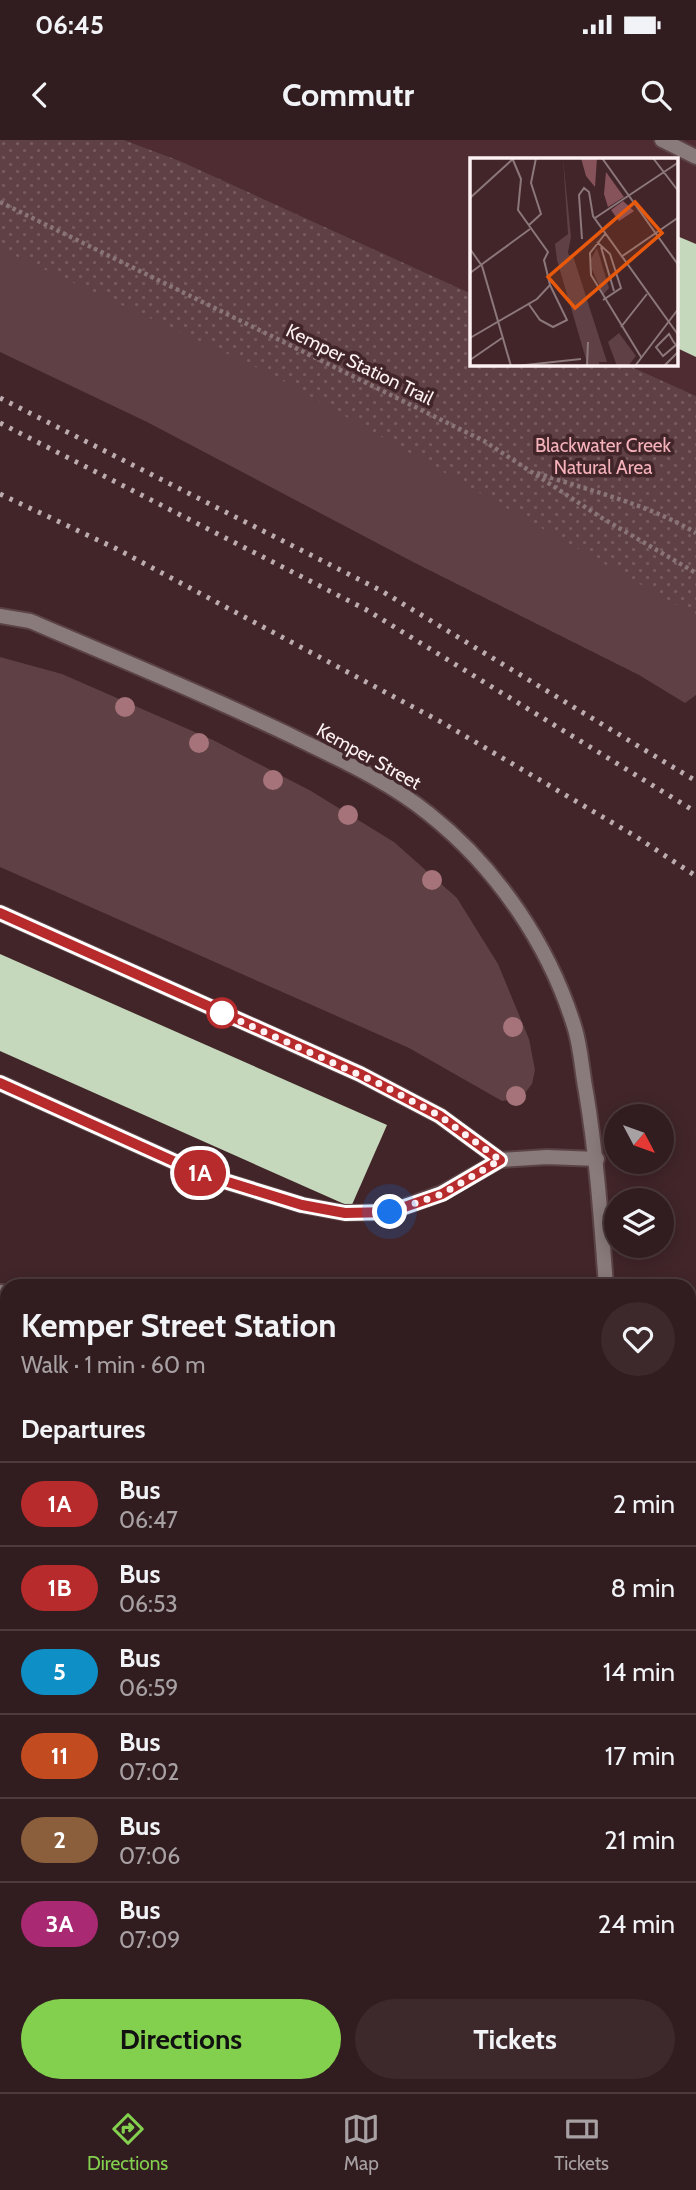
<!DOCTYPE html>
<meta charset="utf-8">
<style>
body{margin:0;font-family:Cabin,sans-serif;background:#3d292c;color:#f1f3f6;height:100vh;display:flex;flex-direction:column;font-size:26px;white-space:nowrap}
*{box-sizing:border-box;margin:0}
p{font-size:23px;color:#a8a1a4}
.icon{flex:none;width:38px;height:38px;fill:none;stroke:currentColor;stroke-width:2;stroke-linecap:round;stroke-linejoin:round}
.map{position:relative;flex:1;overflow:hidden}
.drawer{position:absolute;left:0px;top:1139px;width:696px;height:814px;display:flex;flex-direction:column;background:#311c1f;border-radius:21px 21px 0 0;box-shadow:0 4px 18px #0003,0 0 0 2px #4c3a3d}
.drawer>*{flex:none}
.badge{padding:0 14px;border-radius:23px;font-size:24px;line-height:46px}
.needle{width:46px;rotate:131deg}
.fabs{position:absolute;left:604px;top:964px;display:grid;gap:14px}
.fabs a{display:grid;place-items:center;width:70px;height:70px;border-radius:50%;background:#311c1f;box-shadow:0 4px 18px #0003,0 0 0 2px #4c3a3d;font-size:35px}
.you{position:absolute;width:35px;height:35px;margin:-18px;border:5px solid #fff;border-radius:50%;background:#1a73e8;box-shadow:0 0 0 10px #1a73e833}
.map>.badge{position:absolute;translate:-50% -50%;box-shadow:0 0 0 4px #fff}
h2{padding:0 21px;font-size:26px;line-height:63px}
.round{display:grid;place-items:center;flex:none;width:74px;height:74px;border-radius:37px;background:#3d292c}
.head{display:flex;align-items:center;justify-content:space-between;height:119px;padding:0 21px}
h1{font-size:33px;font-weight:800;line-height:52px}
.button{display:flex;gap:14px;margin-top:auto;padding:14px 21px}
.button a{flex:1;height:80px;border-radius:42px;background:#83d04f;color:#111;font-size:28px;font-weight:800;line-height:80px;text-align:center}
.button a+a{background:#3d292c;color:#f1f3f6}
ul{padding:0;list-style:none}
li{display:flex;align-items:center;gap:21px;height:84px;padding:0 21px;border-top:2px solid #4c3a3d}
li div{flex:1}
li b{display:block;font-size:26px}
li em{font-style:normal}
li .badge{min-width:77px;font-weight:700;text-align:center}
.status{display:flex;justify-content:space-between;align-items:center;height:49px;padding:0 35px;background:#311c1f;direction:ltr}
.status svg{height:19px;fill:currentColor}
header{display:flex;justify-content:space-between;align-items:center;height:91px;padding:0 21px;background:#311c1f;font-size:32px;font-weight:800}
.tabs{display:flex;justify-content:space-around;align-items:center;height:98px;border-top:2px solid #4c3a3d;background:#311c1f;font-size:19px;color:#a8a1a4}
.tabs a{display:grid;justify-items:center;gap:4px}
.tabs .current{color:#83d04f}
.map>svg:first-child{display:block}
.built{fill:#4f2c32}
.grass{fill:#5f4044}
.forest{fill:url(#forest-firs)}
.park{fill:url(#park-dots)}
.building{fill:#c5d8bc}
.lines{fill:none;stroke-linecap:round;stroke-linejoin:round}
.lane-casing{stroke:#5b4245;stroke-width:18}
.street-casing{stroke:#5b4245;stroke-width:18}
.path{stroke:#897477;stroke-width:4.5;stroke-dasharray:3.5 3.5;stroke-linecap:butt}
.lane{stroke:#897a7b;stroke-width:14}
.street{stroke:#897a7b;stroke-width:14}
.rail{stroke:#bdacaf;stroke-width:5;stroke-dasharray:3.5 7;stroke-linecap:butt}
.tree{fill:#a57379}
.line-casing{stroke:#fff;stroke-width:16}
.line{stroke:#b72b2c;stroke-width:10}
.walk{stroke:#fdf1f3;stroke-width:7;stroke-dasharray:0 12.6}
.stop-dot{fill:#fff;stroke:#b72b2c;stroke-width:3.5}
.labels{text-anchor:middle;stroke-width:7;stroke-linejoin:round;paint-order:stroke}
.street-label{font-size:19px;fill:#fdf1f3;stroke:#412529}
.park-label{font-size:19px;fill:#f6b2bb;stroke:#412529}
.inset-road{fill:none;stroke:#8c777a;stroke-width:2}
.view{fill:#e8590c;fill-opacity:0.15;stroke:#e8590c;stroke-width:3.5}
.inset-edge{fill:none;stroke:#fdf1f3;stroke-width:3.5}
</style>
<div class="status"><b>06:45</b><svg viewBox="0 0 49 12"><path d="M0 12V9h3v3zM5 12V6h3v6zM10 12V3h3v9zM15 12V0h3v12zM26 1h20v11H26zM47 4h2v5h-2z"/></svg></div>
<header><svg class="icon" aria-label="back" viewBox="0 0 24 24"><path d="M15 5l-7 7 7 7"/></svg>Commutr<svg class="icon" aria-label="search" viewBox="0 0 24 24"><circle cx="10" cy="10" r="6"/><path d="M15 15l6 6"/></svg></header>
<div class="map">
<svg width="696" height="1952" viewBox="0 0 696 1952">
<defs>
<pattern id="forest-firs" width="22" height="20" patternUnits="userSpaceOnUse" patternTransform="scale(1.75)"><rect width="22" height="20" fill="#87535b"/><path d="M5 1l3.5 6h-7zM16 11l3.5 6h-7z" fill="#996c73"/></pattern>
<pattern id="park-dots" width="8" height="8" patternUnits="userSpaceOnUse" patternTransform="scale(1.75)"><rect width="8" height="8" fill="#5f4044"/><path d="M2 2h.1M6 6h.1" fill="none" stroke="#775c5f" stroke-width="1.8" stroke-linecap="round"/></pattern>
</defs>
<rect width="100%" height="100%" fill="#412529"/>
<path class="built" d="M124,0h572v256l-71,-32h52v-205h-205v135l-292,-133z"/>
<g class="grass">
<path d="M0,87l211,99 485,281v88l-11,8 -46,-28 -224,-112 -268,-141 -147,-70z"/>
<path d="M0,517l62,17 151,66 98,51 83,51 63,56 41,66 31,75 6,31 -3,14 -11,14 -19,3 -93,-53 -409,-181z"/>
</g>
<path class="forest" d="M690,1541h6v306l-6,-1z"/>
<path class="park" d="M0,0h124l56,21 292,133v70h153l71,32v220l-425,-242 -271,-125z"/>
<g class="building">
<path d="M677,96l19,8v113l-19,-9z"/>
<path d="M0,814l387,171 -36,82 -351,-156z"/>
<path d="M0,1254h7v74l-7,-1z"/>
<path d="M5,1331h2v19l-4,-1z"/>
<path d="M0,1944l7,1v7h-7z"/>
<path d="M104,1948l22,2v2h-23z"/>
</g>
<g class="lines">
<defs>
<g id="lane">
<path d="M662,0l34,17"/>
<path d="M0,773l360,161 80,42 60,44"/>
<path d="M0,943l202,91 100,31 43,8 45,-1 52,-19 58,-33 47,-3 50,2"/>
</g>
<g id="street">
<path d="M0,476l30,5c89,38 179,75 266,117 45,22 94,44 133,76 68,54 121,132 146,215 6,20 7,43 11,63 11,66 15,128 20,194"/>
<path d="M0,1152l7,1"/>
<path d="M690,1226l6,1"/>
<path d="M0,1854l7,1"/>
<path d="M690,1921h6"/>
<path d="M64,1952v-6"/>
</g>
</defs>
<use href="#lane" class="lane-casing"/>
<use href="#street" class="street-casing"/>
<g class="path">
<path d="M0,62l484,239 118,77 94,55"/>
<path d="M537,333c53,18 111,31 159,60"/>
</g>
<use href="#lane" class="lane"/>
<use href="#street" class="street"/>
<g class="rail">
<path d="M0,258l380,192 316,191"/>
<path d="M0,283l365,186 331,203"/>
<path d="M0,354l117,55 326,174 192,113 61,40"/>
</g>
</g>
<g class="tree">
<circle cx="125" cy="567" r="10"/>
<circle cx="199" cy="603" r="10"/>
<circle cx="273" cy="640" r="10"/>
<circle cx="348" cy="675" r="10"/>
<circle cx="432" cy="740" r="10"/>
<circle cx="513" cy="887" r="10"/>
<circle cx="516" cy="956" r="10"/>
</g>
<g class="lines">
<defs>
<path id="line" d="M0,773l360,161 80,42 60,44 -58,34 -52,18 -45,1 -43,-8 -100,-31 -202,-91"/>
</defs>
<use href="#line" class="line-casing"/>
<use href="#line" class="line"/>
<path class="walk" d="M222,873l-2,-1 160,72 60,32 60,44 -58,34 -52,18"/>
</g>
<circle class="stop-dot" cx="222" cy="873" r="14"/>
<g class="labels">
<g class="street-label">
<text transform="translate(360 224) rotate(26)" y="7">Kemper Station Trail</text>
<text transform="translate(369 616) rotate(29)" y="7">Kemper Street</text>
</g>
<g class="park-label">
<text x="603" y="312">Blackwater Creek<tspan x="603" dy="22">Natural Area</tspan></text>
</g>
</g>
<g transform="translate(470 18)">
<rect width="208" height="208" fill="#412529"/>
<path d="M127,90l12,40 -6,7 -11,-26 -1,-10zM98,97l5,1 34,106h-10z" fill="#5f4044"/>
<path d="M111,0h16l-2,29 -9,-11zM136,14l18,25 -16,10 -4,-13zM153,43l11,10 -15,10 -8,-11z" fill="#87535b"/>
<path d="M93,0l8,79 -3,15 32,114h-12l-31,-106 -2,-16 13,-10zM149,175l17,23 -8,10h-11l-9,-24z" fill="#5f4044"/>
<path class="inset-road" d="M132,0l77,108M183,0l26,34M0,40l44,-40M125,60l84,-56M59,67l12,-11 -10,-31 5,-25M135,76l-15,19 1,22 50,82M112,81l-3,-44 5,-7 5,4 4,24 86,120M127,84l13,12 11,34 -18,12M131,89l13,44M0,91l12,17 29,100M151,99l58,-40M0,115l60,-44M58,145l12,17 13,7 14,-7 -17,-35M151,169l26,-33M0,180l67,-39 13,-14 -6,-25 4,-8 -30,-42 3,-31 -8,-19M206,187l-13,11 -7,-9 13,-13 4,7 3,4 3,3M0,202l32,-22M46,208l65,-7M117,208l1,-24M165,208l44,-58M194,208l15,-15"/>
<path class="view" d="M165,44l27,31 -87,75 -27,-31z"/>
<rect width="208" height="208" class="inset-edge"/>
</g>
</svg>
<div class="fabs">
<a><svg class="needle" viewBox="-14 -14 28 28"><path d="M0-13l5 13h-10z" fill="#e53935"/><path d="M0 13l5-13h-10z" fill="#a8a1a4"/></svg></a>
<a><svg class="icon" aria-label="layers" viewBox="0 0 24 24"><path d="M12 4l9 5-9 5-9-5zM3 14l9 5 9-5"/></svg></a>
</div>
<div class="you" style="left:390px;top:1072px"></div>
<b class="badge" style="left:200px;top:1033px;background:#b72b2c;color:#fff">1A</b>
<section class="drawer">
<div class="head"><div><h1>Kemper Street Station</h1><p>Walk · 1 min · 60 m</p></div><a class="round"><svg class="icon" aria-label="heart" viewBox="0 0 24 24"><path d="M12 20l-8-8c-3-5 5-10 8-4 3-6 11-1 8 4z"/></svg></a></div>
<h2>Departures</h2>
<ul>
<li><span class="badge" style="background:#b72b2c;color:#fff">1A</span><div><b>Bus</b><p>06:47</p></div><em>2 min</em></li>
<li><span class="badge" style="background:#b72b2c;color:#fff">1B</span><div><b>Bus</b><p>06:53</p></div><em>8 min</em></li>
<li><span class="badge" style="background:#0e8fc5;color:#fff">5</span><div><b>Bus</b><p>06:59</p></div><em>14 min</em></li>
<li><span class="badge" style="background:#c24b20;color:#fff">11</span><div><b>Bus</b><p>07:02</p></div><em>17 min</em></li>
<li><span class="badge" style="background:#8b5e3c;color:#fff">2</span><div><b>Bus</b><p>07:06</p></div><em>21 min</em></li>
<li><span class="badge" style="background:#a92973;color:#fff">3A</span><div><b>Bus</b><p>07:09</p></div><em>24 min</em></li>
</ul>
<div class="button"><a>Directions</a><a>Tickets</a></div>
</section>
</div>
<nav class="tabs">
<a class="current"><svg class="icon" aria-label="directions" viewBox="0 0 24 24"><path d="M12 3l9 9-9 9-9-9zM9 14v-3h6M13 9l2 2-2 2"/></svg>Directions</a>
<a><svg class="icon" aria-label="map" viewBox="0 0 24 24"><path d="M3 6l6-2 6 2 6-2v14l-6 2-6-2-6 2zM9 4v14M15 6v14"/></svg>Map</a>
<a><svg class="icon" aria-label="tickets" viewBox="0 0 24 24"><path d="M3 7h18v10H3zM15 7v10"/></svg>Tickets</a>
</nav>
